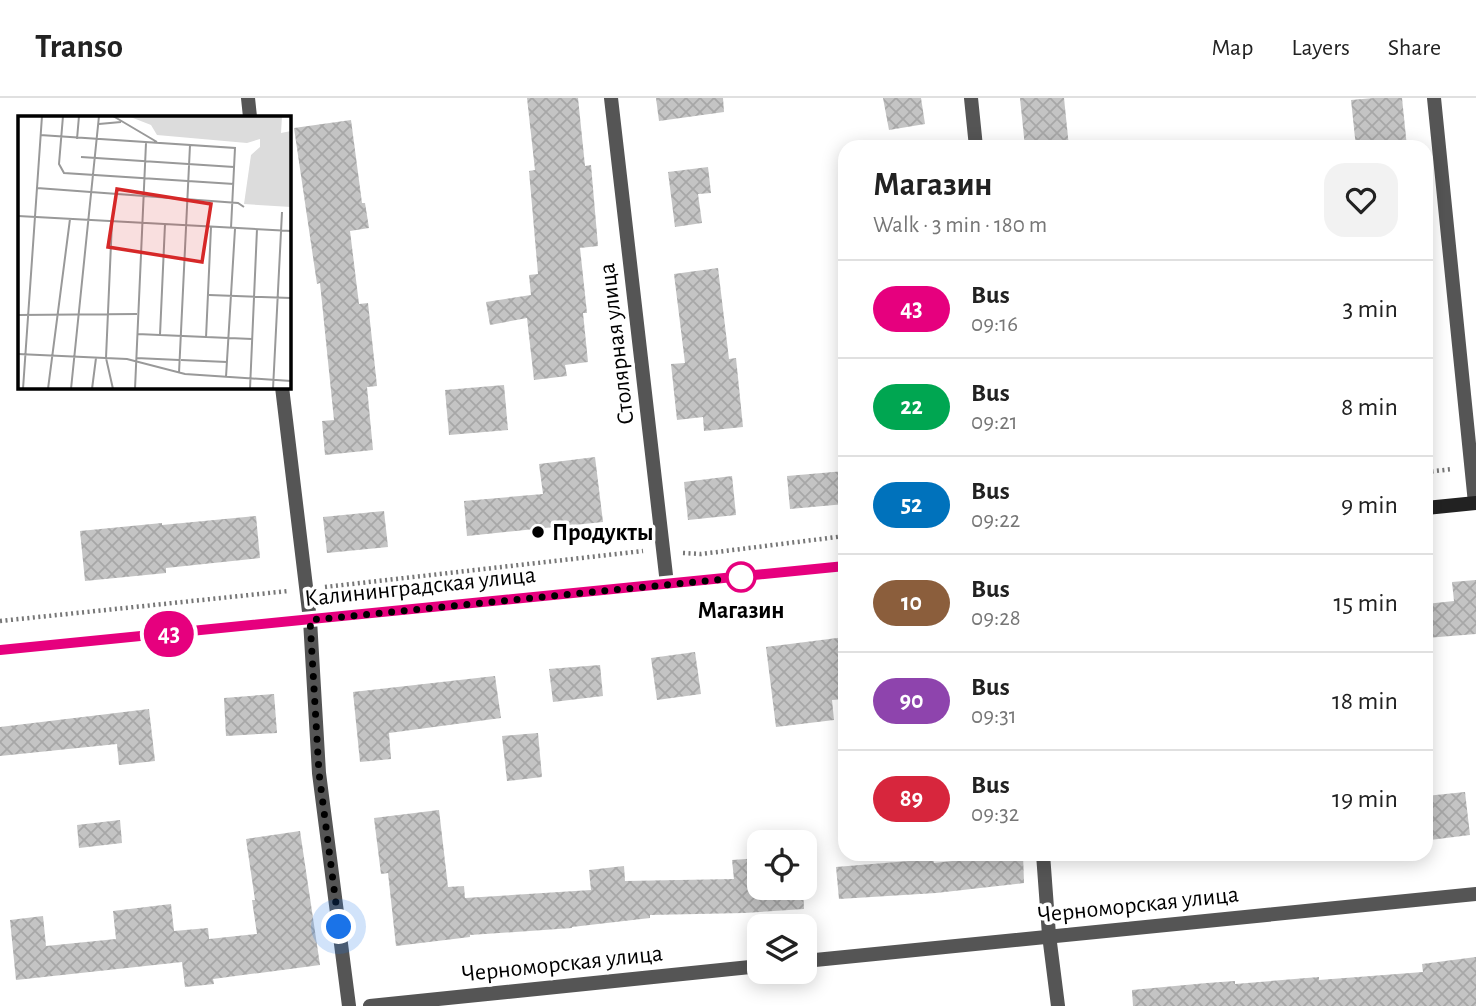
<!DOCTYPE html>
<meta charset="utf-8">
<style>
body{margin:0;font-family:"Alegreya Sans",sans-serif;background:#f2f2f2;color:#222;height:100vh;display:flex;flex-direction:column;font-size:26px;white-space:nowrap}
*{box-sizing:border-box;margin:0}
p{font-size:23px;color:#767676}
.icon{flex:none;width:38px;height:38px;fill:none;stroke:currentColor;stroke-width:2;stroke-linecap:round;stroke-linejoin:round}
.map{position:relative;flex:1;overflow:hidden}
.side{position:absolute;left:838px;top:42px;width:595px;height:721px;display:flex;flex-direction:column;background:#fff;border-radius:21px;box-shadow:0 4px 18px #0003}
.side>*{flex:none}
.badge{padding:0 14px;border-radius:23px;font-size:24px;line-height:46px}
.buttons{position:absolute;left:747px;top:732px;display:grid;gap:14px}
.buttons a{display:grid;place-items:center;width:70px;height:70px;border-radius:14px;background:#fff;box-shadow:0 4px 18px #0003;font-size:35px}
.you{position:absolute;width:35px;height:35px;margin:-18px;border:5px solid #fff;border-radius:50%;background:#1a73e8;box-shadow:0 0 0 10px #1a73e833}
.map>.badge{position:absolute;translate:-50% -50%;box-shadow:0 0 0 4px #fff}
.round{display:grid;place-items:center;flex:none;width:74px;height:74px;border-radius:21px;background:#f2f2f2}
.head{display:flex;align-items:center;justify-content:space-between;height:119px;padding:0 35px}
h1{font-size:33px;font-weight:700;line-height:52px}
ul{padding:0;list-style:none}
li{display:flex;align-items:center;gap:21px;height:98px;padding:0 35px;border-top:2px solid #e0e0e0}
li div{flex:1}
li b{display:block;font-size:26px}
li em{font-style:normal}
li .badge{min-width:77px;font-weight:700;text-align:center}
header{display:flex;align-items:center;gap:42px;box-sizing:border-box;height:98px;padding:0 35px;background:#fff;border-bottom:2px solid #e0e0e0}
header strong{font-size:33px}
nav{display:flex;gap:38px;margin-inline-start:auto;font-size:24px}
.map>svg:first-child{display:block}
.building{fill:url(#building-cross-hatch)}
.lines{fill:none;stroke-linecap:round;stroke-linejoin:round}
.path{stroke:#777;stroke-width:4.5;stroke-dasharray:2 3.5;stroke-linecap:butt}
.street{stroke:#555;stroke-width:14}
.secondary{stroke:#222;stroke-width:14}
.line-casing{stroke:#fff;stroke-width:16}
.line{stroke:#e6007e;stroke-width:10}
.walk{stroke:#000;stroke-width:7;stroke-dasharray:0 12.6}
.poi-dot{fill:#000;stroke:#fff;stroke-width:2.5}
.stop-dot{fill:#fff;stroke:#e6007e;stroke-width:3.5}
.labels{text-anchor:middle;stroke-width:7;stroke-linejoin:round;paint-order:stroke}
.street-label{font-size:24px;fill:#000;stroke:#fff}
.poi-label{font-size:24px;font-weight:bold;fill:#000;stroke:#fff;text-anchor:start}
.stop-label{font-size:24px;font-weight:bold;fill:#000;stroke:#fff}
.inset-road{fill:none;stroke:#999;stroke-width:2}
.view{fill:#d62828;fill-opacity:0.15;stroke:#d62828;stroke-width:3.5}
.inset-edge{fill:none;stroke:#000;stroke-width:3.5}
</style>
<header>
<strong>Transo</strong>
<nav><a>Map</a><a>Layers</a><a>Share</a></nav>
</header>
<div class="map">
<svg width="1476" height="908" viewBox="0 0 1476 908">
<defs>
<pattern id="building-cross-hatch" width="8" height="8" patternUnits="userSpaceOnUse" patternTransform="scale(1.75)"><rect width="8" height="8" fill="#c4c4c4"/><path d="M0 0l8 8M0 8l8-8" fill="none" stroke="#a7a7a7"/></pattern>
</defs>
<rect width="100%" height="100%" fill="#fff"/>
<g class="building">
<path d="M527,0h51l7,68 6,-1 7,81 -18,2 7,65h-4l5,49 -23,3 2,11 -33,4 -7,-62 -37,7 -4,-23 45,-7 -2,-20 9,-1 -9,-103 6,-1z"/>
<path d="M656,0h67l1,14 -65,9z"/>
<path d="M883,0h38l4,26 -36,6z"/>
<path d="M1020,0h44l5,49h-44z"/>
<path d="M1374,0h28l5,49h-51l-5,-47z"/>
<path d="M351,22l11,83h3l4,25 -19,3 9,73 9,-1 9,83 -10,1 6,63 -48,5 -3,-34 12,-1 -14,-137 -3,1 -23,-156z"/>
<path d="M708,69l3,26 -13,1 4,29 -27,4 -7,-55z"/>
<path d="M718,170l11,91 7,-1 7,69 -39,4 -1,-14 -26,3 -6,-56 14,-1 -11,-89z"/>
<path d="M504,287l4,45 -59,5 -4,-45z"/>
<path d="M595,359l8,65 -136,14 -3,-35 79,-7 -4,-30z"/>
<path d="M845,373v33l-55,5 -3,-33z"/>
<path d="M732,378l4,39 -48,5 -4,-38z"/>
<path d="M384,413l4,36 -61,6 -4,-36z"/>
<path d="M256,418l4,42 -94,10v5l-81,8 -5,-50 82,-8v2z"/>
<path d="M1476,482v54l-50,4v-34l28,-3 -2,-19z"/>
<path d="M845,539v62l-13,1 2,20 -58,7 -10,-80z"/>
<path d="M695,554l6,42 -44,6 -6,-42z"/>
<path d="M600,567l3,31 -50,6 -4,-33z"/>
<path d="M495,578l6,42 -112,15 2,26 -31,3 -7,-70z"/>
<path d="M274,596l3,39 -51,3 -2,-38z"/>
<path d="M149,611l6,52 -36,4 -2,-21 -117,12v-29z"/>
<path d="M538,635l4,44 -35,4 -5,-45z"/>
<path d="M1465,694l5,43 -40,5 -4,-44z"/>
<path d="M439,712l9,77 16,-1 1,12 126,-8 -2,-20 35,-4 1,15 109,-2 -2,-19 28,-2v29h43l1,22 -60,4 -94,2v3l-78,9v1l-102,7v2l-74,9 -8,-73 -7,1 -7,-56z"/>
<path d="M120,722l2,23 -43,5 -2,-23z"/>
<path d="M300,733l20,134 -107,14 1,5 -29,3 -3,-25 -166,18 -6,-60 33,-4 3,30 70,-7 -3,-28 58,-7 3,27 34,-3 1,11 48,-5 -5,-34h3l-9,-61z"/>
<path d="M998,756h25l1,29 -88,10 -97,6 -3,-32 97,-8 1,4 64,-7z"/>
<path d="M1476,859v49h-343l-1,-16 75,-7 28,-2v3l84,-7v3l104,-8 -1,-8z"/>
</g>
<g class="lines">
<g class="path">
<path d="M1426,374l27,-3"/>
<path d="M683,455l18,1 144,-18"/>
<path d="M325,489l318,-36"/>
<path d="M0,523l288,-30"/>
</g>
<g class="street">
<path d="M248,0l2,19"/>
<path d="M611,0l56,486"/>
<path d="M971,0l5,49"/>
<path d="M1434,0l41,405"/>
<path d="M282,289l28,233 9,153 30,233"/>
<path d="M1043,756l6,81 9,71"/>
<path d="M805,863l671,-67"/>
<path d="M370,908l390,-40"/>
</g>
<g class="secondary">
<path d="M1426,410l50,-5"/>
<path d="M0,552l845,-84"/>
</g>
</g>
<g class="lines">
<defs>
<path id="line" d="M0,552l845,-84"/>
</defs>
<use href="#line" class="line-casing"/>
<use href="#line" class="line"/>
<path class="walk" d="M339,829l-20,-154 -9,-153 435,-43h-4"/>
</g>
<circle class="poi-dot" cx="538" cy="434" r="7"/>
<circle class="stop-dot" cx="741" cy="479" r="14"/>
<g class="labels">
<g class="street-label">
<text transform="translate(616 246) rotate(-97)" y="8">Столярная улица</text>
<text transform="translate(420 488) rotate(-6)" y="8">Калининградская улица</text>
<text transform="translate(1138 806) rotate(-6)" y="8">Черноморская улица</text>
<text transform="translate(562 865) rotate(-6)" y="8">Черноморская улица</text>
</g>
<g class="poi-label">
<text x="552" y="442">Продукты</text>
</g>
<g class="stop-label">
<text x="741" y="520">Магазин</text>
</g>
</g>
<g transform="translate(18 18)">
<rect width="273" height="273" fill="#fff"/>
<path d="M110,0h154l-1,17 10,-2v76l-47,-3 7,-49 9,-8v-8l-13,4 -90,-8 -6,-10z" fill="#dcdcdc"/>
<path class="inset-road" d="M45,0l-4,48 5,9 170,11M95,0l44,26M81,8l22,-2M22,19l195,13 -4,80M59,23l2,-23M63,41l153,10M19,72l201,15 6,4M0,100l273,15M94,105l-6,137 7,31M191,179l82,3M0,199l119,-1M119,218l115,5M142,219l5,-111M188,222l5,-111M0,238l109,5 58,15 106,7M118,242l43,2M163,244l46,2M161,257l11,-228M208,261l9,-148M5,273l19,-273M30,273l22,-170M53,273l28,-273M74,273l4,-31M117,273l11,-246M232,273l7,-160M255,273l9,-177"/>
<path class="view" d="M99,73l94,15 -9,58 -94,-15z"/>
<rect width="273" height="273" class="inset-edge"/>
</g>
</svg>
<div class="buttons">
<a><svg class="icon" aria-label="locate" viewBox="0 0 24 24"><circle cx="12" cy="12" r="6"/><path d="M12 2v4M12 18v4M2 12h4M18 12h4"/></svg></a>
<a><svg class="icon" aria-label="layers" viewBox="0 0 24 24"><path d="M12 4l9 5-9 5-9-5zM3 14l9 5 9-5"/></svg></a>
</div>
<div class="you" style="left:339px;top:829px"></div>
<b class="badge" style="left:169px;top:536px;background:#e6007e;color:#fff">43</b>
<section class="side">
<div class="head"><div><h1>Магазин</h1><p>Walk · 3 min · 180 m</p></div><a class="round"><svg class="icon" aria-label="heart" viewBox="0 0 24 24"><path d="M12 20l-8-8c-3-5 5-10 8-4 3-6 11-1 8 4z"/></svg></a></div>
<ul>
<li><span class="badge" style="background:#e6007e;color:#fff">43</span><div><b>Bus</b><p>09:16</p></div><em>3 min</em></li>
<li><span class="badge" style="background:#00a651;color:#fff">22</span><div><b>Bus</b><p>09:21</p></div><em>8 min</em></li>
<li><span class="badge" style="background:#0072bc;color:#fff">52</span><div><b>Bus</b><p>09:22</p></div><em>9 min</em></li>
<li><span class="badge" style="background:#8b5e3c;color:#fff">10</span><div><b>Bus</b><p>09:28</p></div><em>15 min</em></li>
<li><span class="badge" style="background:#8e44ad;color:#fff">90</span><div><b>Bus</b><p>09:31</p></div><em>18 min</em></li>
<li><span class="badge" style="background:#d7263d;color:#fff">89</span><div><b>Bus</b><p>09:32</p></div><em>19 min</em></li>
</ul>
</section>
</div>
